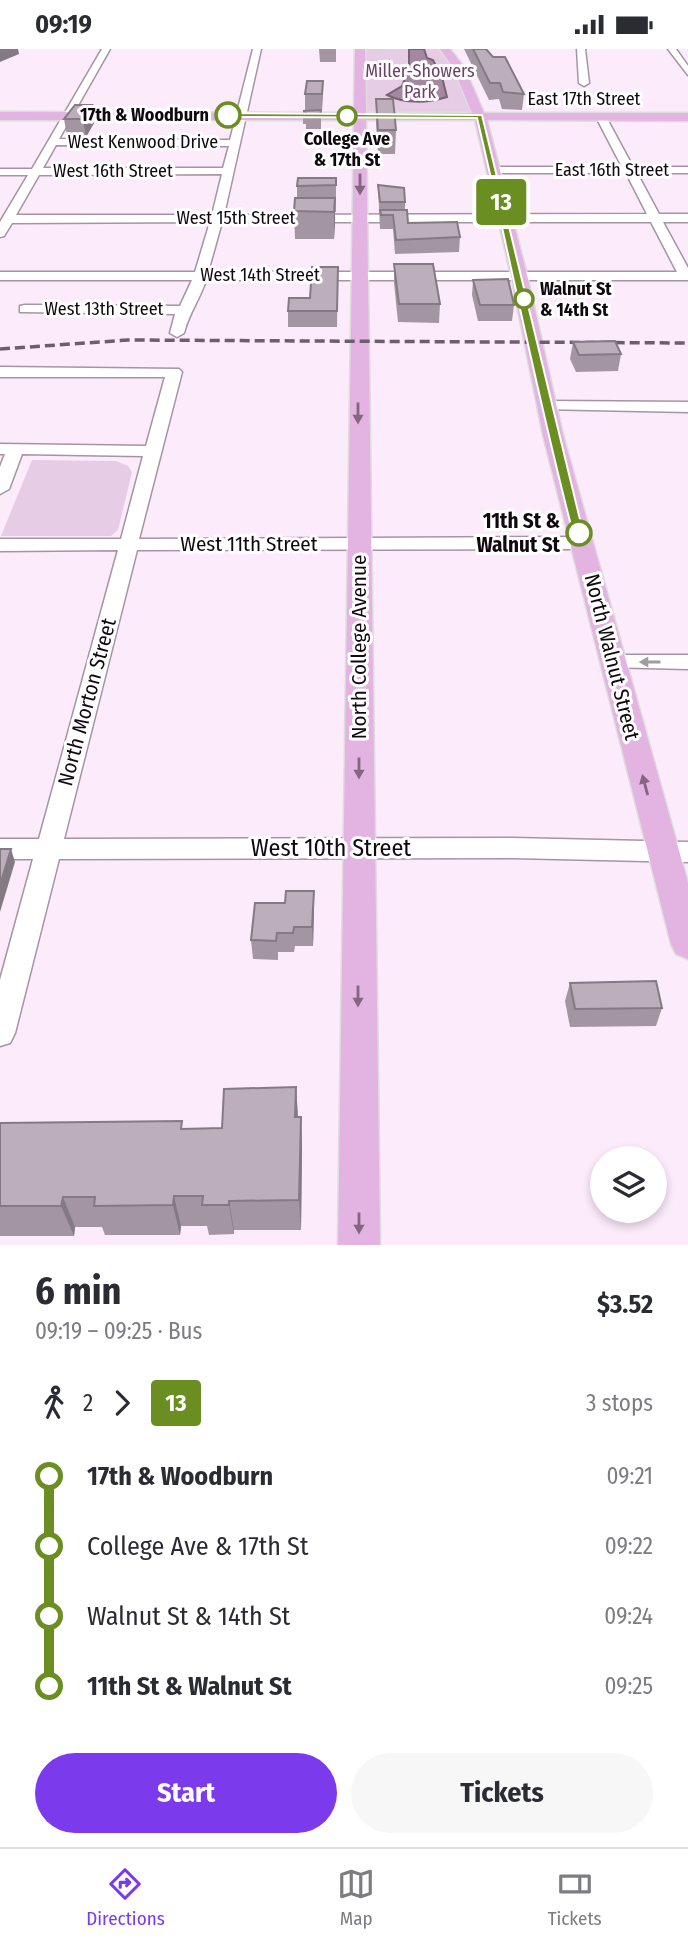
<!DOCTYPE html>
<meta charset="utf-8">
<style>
body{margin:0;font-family:"Fira Sans Condensed",sans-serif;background:#f7f7f7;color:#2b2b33;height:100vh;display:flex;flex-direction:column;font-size:26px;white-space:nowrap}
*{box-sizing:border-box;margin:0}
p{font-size:23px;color:#7c7c81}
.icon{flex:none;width:38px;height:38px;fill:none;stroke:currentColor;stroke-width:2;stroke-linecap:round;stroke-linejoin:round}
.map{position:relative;height:1196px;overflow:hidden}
.drawer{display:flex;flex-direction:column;background:#fff;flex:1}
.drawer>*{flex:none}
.badge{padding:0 14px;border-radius:5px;font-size:24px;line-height:46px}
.controls{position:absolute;left:590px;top:1097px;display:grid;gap:14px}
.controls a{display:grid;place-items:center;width:77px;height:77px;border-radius:50%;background:#fff;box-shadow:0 4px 10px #0003;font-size:35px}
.map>.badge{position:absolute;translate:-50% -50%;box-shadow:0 0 0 4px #fff}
.legs{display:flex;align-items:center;gap:10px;height:77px;padding:0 35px;font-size:23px}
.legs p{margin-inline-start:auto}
.overview{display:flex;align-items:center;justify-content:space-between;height:119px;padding:0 35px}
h1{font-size:38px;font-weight:700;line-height:52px}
.action{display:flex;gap:14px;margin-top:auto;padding:14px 35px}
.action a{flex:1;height:80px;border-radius:42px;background:#7c3aed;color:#fff;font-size:28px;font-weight:700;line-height:80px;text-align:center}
.action a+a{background:#f7f7f7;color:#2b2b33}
ul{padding:0 35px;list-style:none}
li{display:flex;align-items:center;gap:24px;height:70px;font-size:26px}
li i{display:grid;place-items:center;width:10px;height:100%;margin:0 9px;background:currentColor}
li i::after{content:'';width:18px;height:18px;margin:-9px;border:5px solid;border-radius:50%;background:#fff}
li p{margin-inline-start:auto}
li:first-child i{background:linear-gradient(#0000 50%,currentColor 0)}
li:last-child i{background:linear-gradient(currentColor 50%,#0000 0)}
.status{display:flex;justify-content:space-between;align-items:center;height:49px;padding:0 35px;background:#fff;direction:ltr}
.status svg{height:19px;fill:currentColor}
.tab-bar{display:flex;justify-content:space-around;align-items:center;height:98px;border-top:2px solid #e1e1e2;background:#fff;font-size:19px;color:#7c7c81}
.tab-bar a{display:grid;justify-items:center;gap:4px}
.tab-bar .on{color:#7c3aed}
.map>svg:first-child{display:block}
.green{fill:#e7cce5}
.water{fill:#a488a2;stroke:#776276;stroke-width:2}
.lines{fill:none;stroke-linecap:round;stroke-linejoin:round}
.minor-casing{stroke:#a495a3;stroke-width:3}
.major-casing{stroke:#ddd;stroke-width:3}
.minor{fill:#fff;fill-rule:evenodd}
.major{fill:#e3b3e1;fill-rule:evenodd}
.rail{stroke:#6b606a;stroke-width:3.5;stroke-dasharray:10 5;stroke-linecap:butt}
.wall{fill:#a396a2}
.shaded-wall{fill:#847a84}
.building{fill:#bdaebc;stroke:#847a84;stroke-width:2}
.oneway{fill:#846682}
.oneway2{fill:#9f9d9f}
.line-1{fill:#6b8e23;stroke:#fff;stroke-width:2}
.stop-1-dot{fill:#fff;stroke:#6b8e23;stroke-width:3.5}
.labels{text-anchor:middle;stroke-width:6;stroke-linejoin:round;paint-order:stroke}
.far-park-label{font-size:18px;fill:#6b4369;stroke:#fff}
.far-street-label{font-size:18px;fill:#0f090e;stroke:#fff}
.far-stop-label{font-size:18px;font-weight:bold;fill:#0f090e;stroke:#fff;text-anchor:end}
.stop-label{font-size:21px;font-weight:bold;fill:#0f090e;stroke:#fff;text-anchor:end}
.street-label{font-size:21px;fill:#0f090e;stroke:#fff}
.near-street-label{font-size:24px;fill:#0f090e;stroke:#fff}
</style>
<div class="status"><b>09:19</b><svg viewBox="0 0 49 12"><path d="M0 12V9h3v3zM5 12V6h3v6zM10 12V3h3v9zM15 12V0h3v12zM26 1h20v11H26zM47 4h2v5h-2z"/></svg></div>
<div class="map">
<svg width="688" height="1196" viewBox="0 0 688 1196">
<rect width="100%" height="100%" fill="#fcebfb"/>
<g class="green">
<path d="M365,0h76l13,18 21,46h-110z"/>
<path d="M32,411l84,1 12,5 4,6 -14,58 -7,6h-110z"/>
</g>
<path class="water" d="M409,0h15l3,9 6,2 9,17 5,20c-19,6 -42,7 -60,-2l15,-9 7,-17z"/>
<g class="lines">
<defs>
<g id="minor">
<path d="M102,0h8l-51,90 171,1 23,-91h8l-37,166 423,-1 -21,-41h-133l-6,-3 6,-3h129l-26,-50 9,-2 28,52h55v6h-51l22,41h29v8h-25l25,46v12h-482c-6,19 -17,33 -22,53l-7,4 -7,-4 5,-19 -155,-2v-6l5,-1 155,1 12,-26h-192v-8h195l15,-50 -198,1 -8,13 -4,1v-15l28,-47h-28v-6h32zM56,96l173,1 -6,22h-180zM222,125l-10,41h-196l23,-40zM222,173h429l26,50h-469z"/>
<path d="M577,0h8l4,34 -5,3 -5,-3z"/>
<path d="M668,0h8l12,17v9z"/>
<path d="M0,318l179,2 3,3 -43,167 443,-2 9,6 -9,6 -445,1 -73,289 449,-1 175,4v20l-175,-4 -454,1 -44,174 -5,10 -10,3v-66l33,-121h-33v-20h39l79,-289 -118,1v-12h121l22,-83 -121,-2 -13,35 -9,5v-27l5,-13h-5v-10l146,2 19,-69h-165z"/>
<path d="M547,352l141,1v10l-147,-3v-6z"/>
<path d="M613,606h75v14l-83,-2 -3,-5 3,-5z"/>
</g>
<path id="major" d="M355,0h10l1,64h106l-19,-46 -13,-18h10l14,18 20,46h204v8l-201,-1 40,155 36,160 125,448v76l-12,-5 -5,-10 -128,-509 -32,-160 -36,-155h-109l14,1125h-42l16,-1125h-354v-8l354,1z"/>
</defs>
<use href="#minor" class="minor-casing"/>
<use href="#major" class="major-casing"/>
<use href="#minor" class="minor"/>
<use href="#major" class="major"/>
<path class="rail" d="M0,300l128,-9 560,3"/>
</g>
<g class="wall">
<path d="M319,0h17v13h-16z"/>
<path d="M464,0h22l38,45 -2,16 -20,-1 -3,-10 -10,1z"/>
<path d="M323,32v17l-1,12h-1v19h-15v-5h-3v-13l2,-1v-16z"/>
<path d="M376,50l20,31 -1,24h-17l-2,-31z"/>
<path d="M92,56l2,18 -8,14 -19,-1 -3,-17z"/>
<path d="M336,129v34h-1l-1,27h-39l-1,-28 3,-13v-12z"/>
<path d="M378,136l27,17v8l3,13 52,14 -1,15 -64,2 -2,-25h-13z"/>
<path d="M394,215l46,40 -1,19 -41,-1 -4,-39z"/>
<path d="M338,218l-1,60h-49v-16l22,-13z"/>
<path d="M473,231l41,25 -2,16h-34l-6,-26z"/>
<path d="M573,293l48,12 -3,17 -42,1 -6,-13z"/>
<path d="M314,861l-1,36h-18l-1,6h-16v8l-25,-1 -2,-19z"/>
<path d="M570,934l92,25 -6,18 -86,1 -5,-26z"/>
<path d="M296,1038l2,30h3l1,32 -1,81h-67v4l-25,1 -2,-9h-26l-1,9h-75l-3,-8h-27l-1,9h-74v-113l183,6 39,-1z"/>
</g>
<g class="shaded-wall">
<path d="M0,0h18l1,5 -19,8z"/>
<path d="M92,56l2,18 -8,14 -3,-18z"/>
<path d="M335,149v27l-1,14v-27z"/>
<path d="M11,800l4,13 -15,50v-27z"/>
<path d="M314,842v19l-1,36 -1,-19z"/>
<path d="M296,1038l2,32 -3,-2z"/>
<path d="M301,1068l1,32 -1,81 -2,-30z"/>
<path d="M174,1147l7,30 -1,9 -7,-30z"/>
<path d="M63,1148l12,30 -1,9 -13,-30z"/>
<path d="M229,1152l5,29v4l-5,-29z"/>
</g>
<g class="building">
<path d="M473,0h13l7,8h12l19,37 -21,-2 -3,-9h-10z"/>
<path d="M307,32h16l-1,13h-17z"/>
<path d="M376,50h17l3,31h-18z"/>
<path d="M75,56h17l-9,14h-19z"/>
<path d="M321,61l-1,6h-15l1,-5h-3z"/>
<path d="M298,129h38v7l-39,1z"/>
<path d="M378,136l26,3 1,14h-25z"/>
<path d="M295,149h40l-1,14 -40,-1z"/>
<path d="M380,161h27l1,13 49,-1 3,15 -64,3 -3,-25h-12z"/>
<path d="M394,215h39l7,40h-41z"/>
<path d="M312,218h26l-1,44h-49l1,-13h21z"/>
<path d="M508,230l6,26h-34l-7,-25z"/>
<path d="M615,292l6,13 -42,1 -6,-13z"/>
<path d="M0,800h11l-11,36z"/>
<path d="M286,842h28l-2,36h-18l-1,6h-16l-1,8 -25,-1 4,-37h30z"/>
<path d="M656,932l6,27 -87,1 -5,-26z"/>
<path d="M296,1038l-1,30h6l-2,83 -70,1v4h-27l1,-9h-29l-1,9 -79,1 1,-9h-32l-2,9h-61v-83l182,-2 -1,8 41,-1 2,-39z"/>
</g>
<defs><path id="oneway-solid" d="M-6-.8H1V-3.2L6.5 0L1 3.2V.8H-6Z" transform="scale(1.75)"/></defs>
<g class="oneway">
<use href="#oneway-solid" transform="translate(360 135) rotate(90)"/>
<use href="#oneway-solid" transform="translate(358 364) rotate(90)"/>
<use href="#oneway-solid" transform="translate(359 719) rotate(90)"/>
<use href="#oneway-solid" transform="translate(645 736) rotate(-105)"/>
<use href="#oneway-solid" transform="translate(358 947) rotate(90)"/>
<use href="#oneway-solid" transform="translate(359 1174) rotate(90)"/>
</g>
<use class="oneway2" href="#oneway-solid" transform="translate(650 613) rotate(-180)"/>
<path class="line-1" d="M228,64l254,2 102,421 -11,-3c-36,-137 -63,-276 -96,-415l-252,-1z"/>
<g class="stop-1-dot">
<circle cx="228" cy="66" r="12"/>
<circle cx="347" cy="67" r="9"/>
<circle cx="524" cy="250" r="9"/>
<circle cx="579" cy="484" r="12"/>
</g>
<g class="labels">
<g class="far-park-label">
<text x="420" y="28">Miller-Showers<tspan x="420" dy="21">Park</tspan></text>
</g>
<g class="far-street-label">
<text x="584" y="56">East 17th Street</text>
<text x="143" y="99">West Kenwood Drive</text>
<text x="612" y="127">East 16th Street</text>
<text x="113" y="128">West 16th Street</text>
<text x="236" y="175">West 15th Street</text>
<text x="260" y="232">West 14th Street</text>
<text x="104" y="266">West 13th Street</text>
</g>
<g class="far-stop-label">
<text x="209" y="72">17th &amp; Woodburn</text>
<text x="347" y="96" text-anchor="middle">College Ave<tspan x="347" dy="21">&amp; 17th St</tspan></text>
<text x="540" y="246" text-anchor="start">Walnut St<tspan x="540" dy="21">&amp; 14th St</tspan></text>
</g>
<g class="stop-label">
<text x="560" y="479">11th St &amp;<tspan x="560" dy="24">Walnut St</tspan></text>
</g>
<g class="street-label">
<text x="249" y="502">West 11th Street</text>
<text transform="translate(359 598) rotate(-90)" y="7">North College Avenue</text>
<text transform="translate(612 608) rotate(76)" y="7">North Walnut Street</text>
<text transform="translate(87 653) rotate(-75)" y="7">North Morton Street</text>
</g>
<g class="near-street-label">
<text x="331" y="807">West 10th Street</text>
</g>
</g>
</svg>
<div class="controls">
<a><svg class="icon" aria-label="layers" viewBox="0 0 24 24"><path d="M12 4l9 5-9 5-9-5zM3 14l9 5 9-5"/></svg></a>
</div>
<b class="badge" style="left:501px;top:153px;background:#6b8e23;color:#fff">13</b>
</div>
<section class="drawer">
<div class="overview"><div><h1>6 min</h1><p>09:19 – 09:25 · Bus</p></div><b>$3.52</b></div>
<div class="legs"><svg class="icon" aria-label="walk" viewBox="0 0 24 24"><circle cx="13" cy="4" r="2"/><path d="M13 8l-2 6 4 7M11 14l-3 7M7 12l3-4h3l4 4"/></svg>2<svg class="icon" aria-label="forward" viewBox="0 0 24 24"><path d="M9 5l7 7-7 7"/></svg><b class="badge" style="background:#6b8e23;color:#fff">13</b><p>3 stops</p></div>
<ul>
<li><i style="color:#6b8e23"></i><b>17th &amp; Woodburn</b><p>09:21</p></li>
<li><i style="color:#6b8e23"></i><span>College Ave &amp; 17th St</span><p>09:22</p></li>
<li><i style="color:#6b8e23"></i><span>Walnut St &amp; 14th St</span><p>09:24</p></li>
<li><i style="color:#6b8e23"></i><b>11th St &amp; Walnut St</b><p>09:25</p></li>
</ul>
<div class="action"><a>Start</a><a>Tickets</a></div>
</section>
<nav class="tab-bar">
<a class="on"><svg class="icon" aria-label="directions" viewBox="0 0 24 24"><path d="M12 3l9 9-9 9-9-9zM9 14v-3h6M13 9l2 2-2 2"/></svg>Directions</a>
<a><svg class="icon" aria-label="map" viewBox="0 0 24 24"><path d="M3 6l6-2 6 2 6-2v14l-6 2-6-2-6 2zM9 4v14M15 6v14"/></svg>Map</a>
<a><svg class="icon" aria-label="tickets" viewBox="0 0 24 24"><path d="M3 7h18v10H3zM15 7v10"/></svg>Tickets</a>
</nav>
